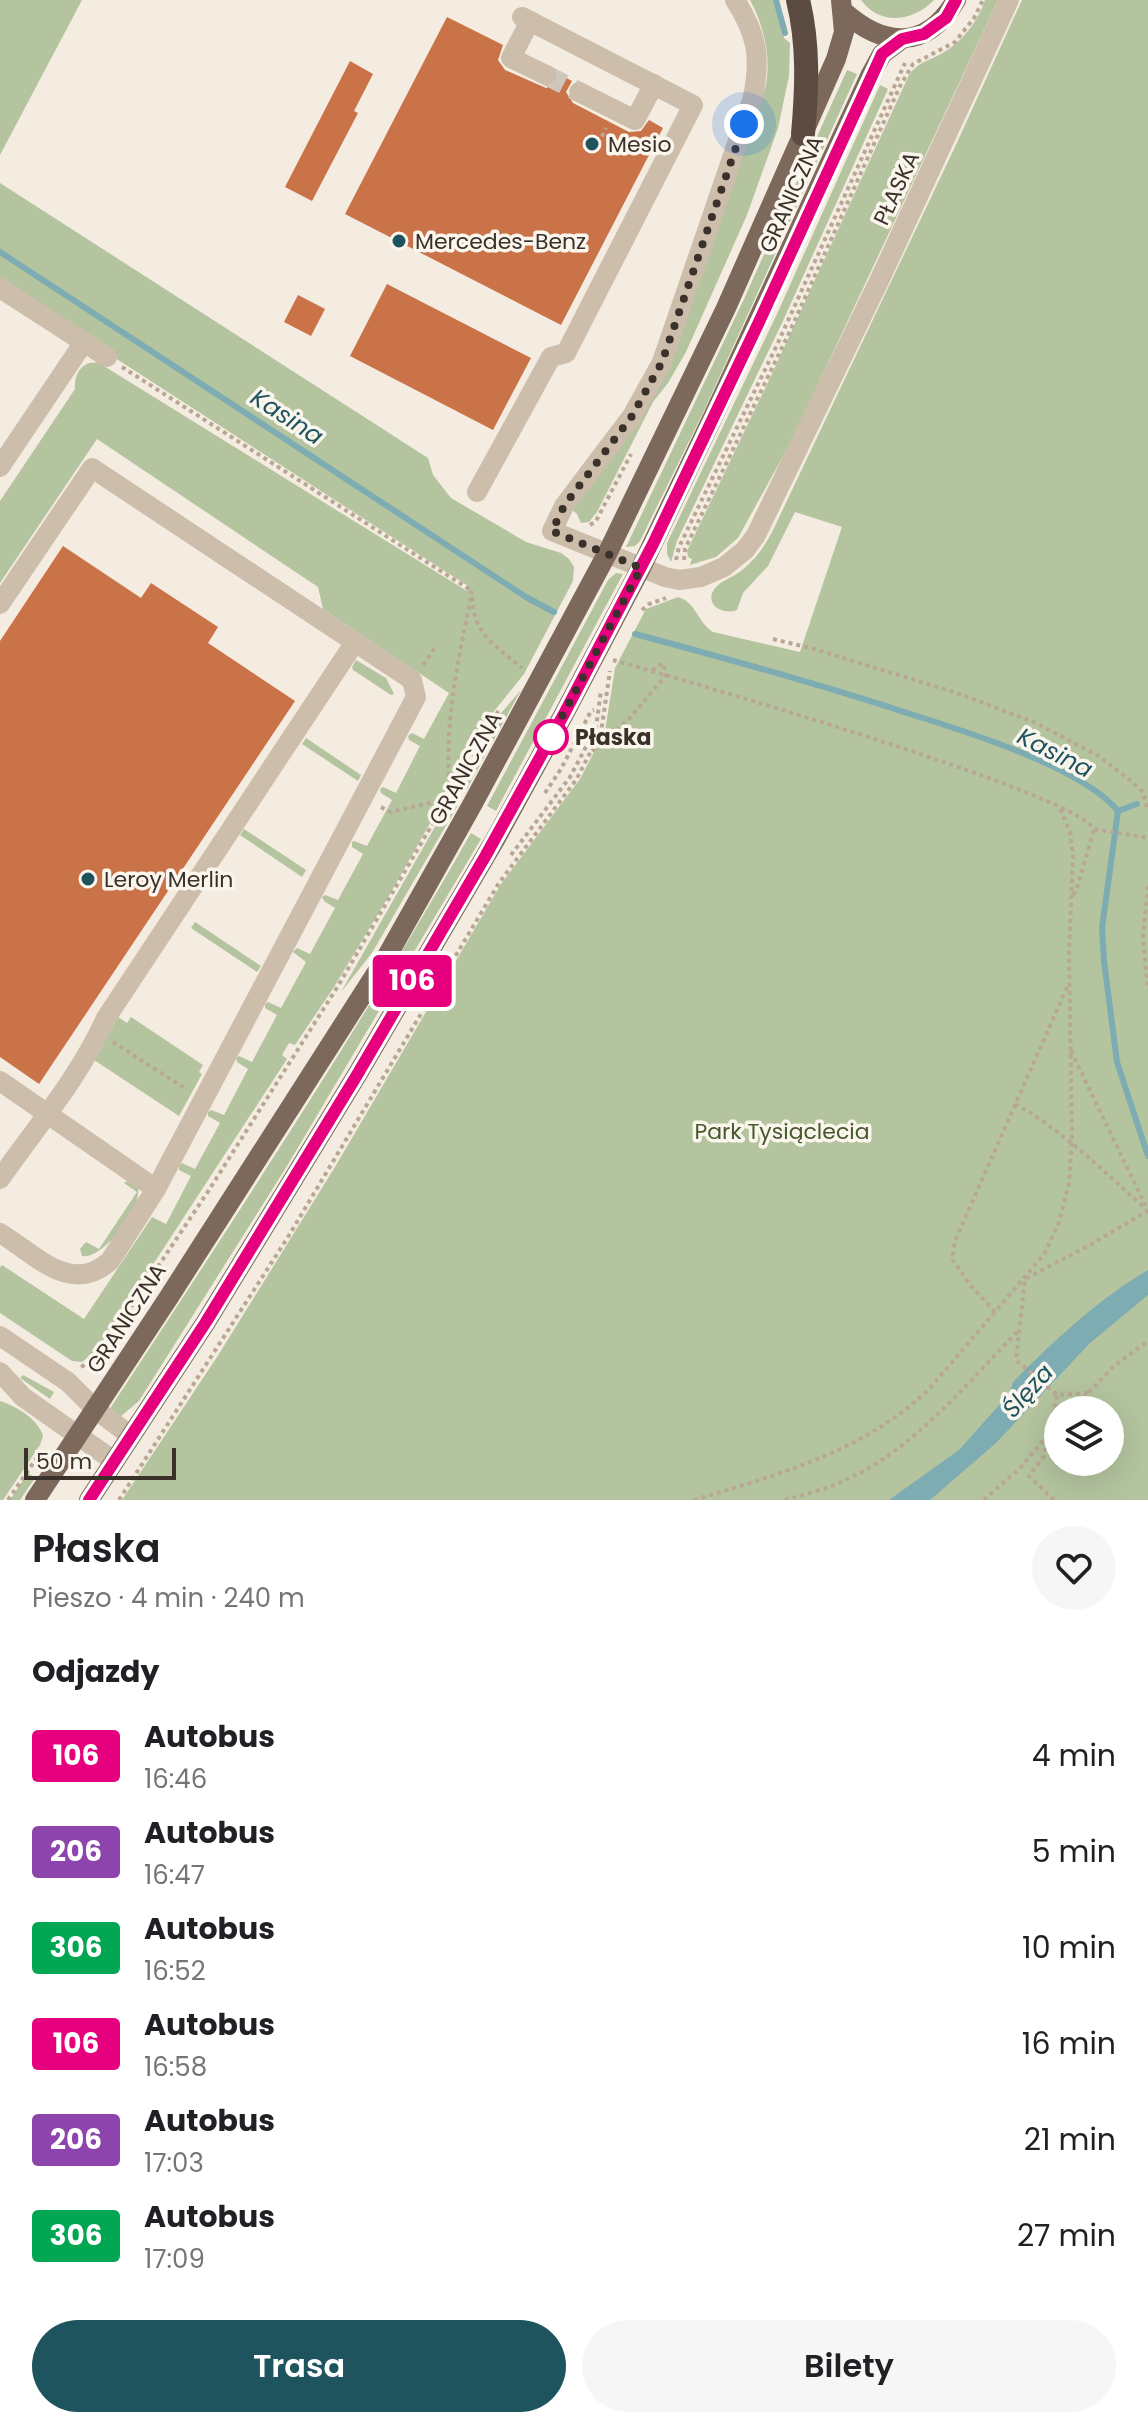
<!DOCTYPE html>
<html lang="pl">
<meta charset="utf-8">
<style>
body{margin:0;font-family:Poppins,sans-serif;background:#f6f6f6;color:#202124;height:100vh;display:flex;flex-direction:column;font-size:30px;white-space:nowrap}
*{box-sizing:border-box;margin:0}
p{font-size:26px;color:#757577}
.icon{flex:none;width:44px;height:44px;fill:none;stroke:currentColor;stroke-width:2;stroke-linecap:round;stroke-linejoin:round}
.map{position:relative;height:1500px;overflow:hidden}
.panel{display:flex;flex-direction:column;background:#fff;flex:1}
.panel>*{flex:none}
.badge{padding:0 16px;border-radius:6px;font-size:28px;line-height:52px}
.buttons{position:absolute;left:1044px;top:1396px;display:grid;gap:16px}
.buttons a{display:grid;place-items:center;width:80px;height:80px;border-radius:50%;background:#fff;box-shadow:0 8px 32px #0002;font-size:40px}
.scale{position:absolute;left:24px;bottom:20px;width:152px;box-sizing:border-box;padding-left:8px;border:4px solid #3a312a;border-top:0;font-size:22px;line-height:28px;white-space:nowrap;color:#3a312a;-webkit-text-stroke:6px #fbf6ed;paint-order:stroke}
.you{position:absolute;width:40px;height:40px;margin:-20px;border:6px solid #fff;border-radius:50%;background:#1a73e8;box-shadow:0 0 0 12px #1a73e833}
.map>.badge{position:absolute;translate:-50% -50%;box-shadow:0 0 0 4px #fff}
h2{padding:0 32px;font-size:30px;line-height:72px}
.round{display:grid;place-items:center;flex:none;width:84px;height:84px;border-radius:42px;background:#f6f6f6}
.headline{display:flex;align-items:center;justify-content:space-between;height:136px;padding:0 32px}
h1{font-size:38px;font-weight:600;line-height:60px}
.action{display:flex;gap:16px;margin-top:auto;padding:16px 32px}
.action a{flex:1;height:92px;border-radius:48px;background:#1e545e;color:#fff;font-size:32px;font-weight:600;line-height:92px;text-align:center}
.action a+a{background:#f6f6f6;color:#202124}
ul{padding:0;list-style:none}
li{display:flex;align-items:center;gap:24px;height:96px;padding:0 32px}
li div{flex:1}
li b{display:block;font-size:30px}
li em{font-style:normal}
li .badge{min-width:88px;font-weight:700;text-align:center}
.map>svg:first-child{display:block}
.green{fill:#b4c49f;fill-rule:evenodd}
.water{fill:#7dacb2}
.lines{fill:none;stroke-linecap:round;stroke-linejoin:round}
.stream{stroke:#7dacb2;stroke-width:6}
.building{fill:#ca7248}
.minor-tunnel{stroke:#cfc7bc;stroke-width:20;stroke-dasharray:20 10;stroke-linecap:butt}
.path{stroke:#b9a795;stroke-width:4;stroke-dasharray:4 4;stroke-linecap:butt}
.minor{stroke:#cdbdab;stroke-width:20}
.major{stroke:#7d695b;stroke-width:20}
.highway{stroke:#5c4b41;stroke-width:24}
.line-casing{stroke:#fff;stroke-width:18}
.line{stroke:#e6007e;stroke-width:12}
.walk{stroke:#3a312a;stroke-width:8;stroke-dasharray:0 14.4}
.poi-dot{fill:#1e545e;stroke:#fbf6ed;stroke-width:3}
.stop-dot{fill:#fff;stroke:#e6007e;stroke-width:4}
.labels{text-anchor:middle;stroke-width:7;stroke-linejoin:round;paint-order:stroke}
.poi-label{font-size:22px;fill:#3a312a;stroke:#fbf6ed;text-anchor:start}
.street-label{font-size:22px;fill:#3a312a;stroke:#fbf6ed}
.stop-label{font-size:22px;font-weight:bold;fill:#3a312a;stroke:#fbf6ed;text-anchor:start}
.park-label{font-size:22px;fill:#465a2d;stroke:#fbf6ed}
.water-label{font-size:24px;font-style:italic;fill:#1e545e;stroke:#fbf6ed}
</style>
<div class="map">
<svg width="1148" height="1500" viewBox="0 0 1148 1500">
<rect width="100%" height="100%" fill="#f4ece0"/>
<g class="green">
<path d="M0,0h82l-82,155z"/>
<path d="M750,0h23l9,23 2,15 6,5 -1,33 -11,52 -31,87 -61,137 -18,31 -15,19 -56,110 -8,10 -8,1 -4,-9 -5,-4 108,-178 85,-243c7,-30 -1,-63 -15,-89z"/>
<path d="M861,0h73c-21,22 -54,26 -73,0z"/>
<path d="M985,0h13l-206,440 -54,98 -22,19 -26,8 2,-6 -4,-2 -1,-6 84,-175 138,-301c9,-13 19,-14 32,-21 20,-11 37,-32 44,-54z"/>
<path d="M1022,0h126v1500h-1026l95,-143 118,-190 166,-283 79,-105 25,-48 10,-63 31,-59 32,-12c19,6 19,25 35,35l87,20 42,-125 -47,-15 -27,54 -25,27 -6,17c-15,6 -35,-7 -21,-23 5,-6 15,-9 22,-14 17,-12 27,-27 36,-45l180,-379zM1058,1410h52v52h-52z"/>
<path d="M847,70l10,4 -154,339 -63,128 -5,5 -9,1 118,-248z"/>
<path d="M880,85l8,4 -106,234 -105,218 -6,21 -4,-8v-11l110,-229z"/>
<path d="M0,183l428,275 5,17 18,23 75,44 35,11 8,6 5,8 -1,14 -49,93 -33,41 -101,179 -56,93 -39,58 -6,-2 -7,12 5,4 -189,290 -16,13 -10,-1 -72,-48v-46l2,-2 82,54 68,-102 14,7 25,-48 -12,-6v-4l3,-3 13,6 25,-46 -12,-7v-4l3,-2 13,5 24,-46 -11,-7 -1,-4 3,-2 13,6 25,-47 -12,-7v-4l3,-2 13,6 25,-46 -13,-10 4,-4 13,6 25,-46 -11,-7 -2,-4 3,-2 13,5 25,-46 -11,-7v-5l2,-1 13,5 25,-46 -11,-7 -1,-4 3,-2 13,6 24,-47 -11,-6 -1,-4 4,-3 12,6 25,-46 -126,-84 -5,-22 -221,-148 -97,144v-82l75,-112c-1,-15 7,-29 24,-26l368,228 1,-5 -359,-232 -109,-75z"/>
<path d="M616,573l7,1 -127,237 -9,-5 121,-226z"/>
<path d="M356,660l30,18 8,16 -3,1 -38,-25 -1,-3z"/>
<path d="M521,690l-54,99 -3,4 -3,-2 -2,-6 37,-66z"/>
<path d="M306,738l55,37 -3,6 -56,-37z"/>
<path d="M452,802l6,3 -86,148 -31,39 107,-188z"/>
<path d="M244,829l62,41 -4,7 -62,-42z"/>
<path d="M471,833l10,6 -194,327 -148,235 -19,16 -10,-7 1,-3c124,-189 248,-377 360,-574z"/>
<path d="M195,922l66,44 -4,6 -66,-44z"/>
<path d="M118,1017l9,6 4,-6 72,48 -4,7 3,2 -23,42 -85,-56z"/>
<path d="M127,1181l11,7c4,20 -35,72 -56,68l-2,-7 6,-7 13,7 38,-57 -13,-9z"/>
<path d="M23,1375l31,17 -4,7 -30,-21z"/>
<path d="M0,1401c16,5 38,18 43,35l-3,9 -37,55h-3z"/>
<path d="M28,1473l7,5 -15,22h-10z"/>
</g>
<path class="water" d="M1148,1270v25l-58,48 -94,100 -66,57h-41l70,-50 51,-57 3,-11c42,-42 84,-82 135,-112z"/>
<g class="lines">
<g class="stream">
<path d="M776,0l9,33"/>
<path d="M0,252l526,345 28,15"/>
<path d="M635,634c90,24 180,49 269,78 57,18 177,54 214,99l-16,117 2,33 13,101 31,94"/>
<path d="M1118,811l19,-7"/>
</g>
</g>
<g class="building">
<path d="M447,17l56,28 -5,15 7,10 41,18 8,-3 5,-11 13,7 -6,11 7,11 56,29 12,-1 8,-11 14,8 -102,197 -216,-111z"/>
<path d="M350,61l23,13 -19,37 4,2 -46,88 -27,-14z"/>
<path d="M387,284l144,74 -38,72 -143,-74z"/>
<path d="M298,295l27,14 -14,27 -27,-14z"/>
<path d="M63,546l78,52 10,-15 67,44 -10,16 87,58 -256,383 -39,-27v-416z"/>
</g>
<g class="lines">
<path class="minor-tunnel" d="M546,75l33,17"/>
<g class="path">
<path d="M595,151l11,-23"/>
<path d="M122,367l350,224"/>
<path d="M590,525l6,-4 35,-67"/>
<path d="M676,560l3,-13 97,-200 129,-284"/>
<path d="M684,560l1,-11 105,-218 110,-245 13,-22 42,-22 19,-24 9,-18"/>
<path d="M472,597c2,39 23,48 50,71"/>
<path d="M642,610l7,-6 17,-6"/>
<path d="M773,639l41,10 143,44 79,30 61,32 34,26 12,11 5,19"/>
<path d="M613,660c64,18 460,132 481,169l54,9"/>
<path d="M423,665l14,-20"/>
<path d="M592,751l37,-32 37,-44 -3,-12 -12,8"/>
<path d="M450,792c-7,-68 9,-134 22,-201"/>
<path d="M545,793l16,-24 30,-58 3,-1"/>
<path d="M381,807l9,5 58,-13"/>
<path d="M511,855l59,-78 26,-49 5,-38"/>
<path d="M1148,886l-5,51 5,53"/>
<path d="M1073,895l5,-10 16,-56"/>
<path d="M113,1042l73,47"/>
<path d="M1071,1051l77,160"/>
<path d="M1015,1104c50,28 88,67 131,105"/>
<path d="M995,1312l-24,-26 -19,-27 3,-18 113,-256"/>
<path d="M81,1367l16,-9 112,-168 129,-204 162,-278"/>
<path d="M1088,1393l-31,2 -41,-35 9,-81 61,-32 62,-36"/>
<path d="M1072,1410l42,-44 34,-25"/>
<path d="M8,1500l30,-44"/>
<path d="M119,1500l169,-263 211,-354 77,-103 25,-48 9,-61"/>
<path d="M694,1500c83,-25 173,-49 237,-113l114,-134 14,-31 10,-39 3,-42 -3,-188 4,-98 -3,-23 -11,-26"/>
<path d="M785,1500c21,-6 45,-12 65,-22 67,-32 117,-95 168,-147"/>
<path d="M984,1500l36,-32 28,-33 9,-40"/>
<path d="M1054,1500l-25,-24 15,-20 4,-21 10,-10"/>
</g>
<g class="minor">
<path d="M735,0c22,34 26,57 18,97l-91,265 -30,54 -68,90 -12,25 113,46 14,3 22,-3 23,-10 21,-17 11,-15 123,-254 130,-281"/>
<path d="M530,21l-19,37 35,17"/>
<path d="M579,92l56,28 19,-36"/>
<path d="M0,288l107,69"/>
<path d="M0,467l84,-125"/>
<path d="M477,492l74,-135 15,-4 127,-248 -171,-88"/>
<path d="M0,604l92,-136 320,212 4,17 -260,492"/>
<path d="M0,1081l156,108 -46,72c-39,35 -75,-7 -110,-28"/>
<path d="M0,1179c37,-53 79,-101 106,-161l249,-376"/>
<path d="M0,1336l68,46 27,27 36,27"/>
<path d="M0,1372l23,25 91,64"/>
</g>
<g class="major">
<path d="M843,11c41,37 84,39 113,-11"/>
<path d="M35,1500l134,-203 217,-339 86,-153 136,-253 118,-244 110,-249 8,-27 -3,-32"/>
<path d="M89,1500l117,-178 151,-247 138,-235 69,-126 77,-146 70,-147 160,-347 11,-20 20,-15"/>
</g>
<path class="highway" d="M798,0c11,44 9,89 5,134"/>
</g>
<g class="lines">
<defs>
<path id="line" d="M89,1500l117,-178 151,-247 129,-220 78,-141 89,-170 106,-222 123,-268 20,-15 22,-5 22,-16 10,-18"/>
</defs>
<use href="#line" class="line-casing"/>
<use href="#line" class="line"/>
<path class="walk" d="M551,737l-1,2 91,-171 -89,-37 12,-25 68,-90 30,-54 82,-238"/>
</g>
<g class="poi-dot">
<circle cx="592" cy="144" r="8"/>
<circle cx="399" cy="241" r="8"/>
<circle cx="88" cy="879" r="8"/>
</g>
<circle class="stop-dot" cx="551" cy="737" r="16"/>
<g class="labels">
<g class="poi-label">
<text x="608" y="152">Mesio</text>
<text x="415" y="249">Mercedes-Benz</text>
<text x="104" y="887">Leroy Merlin</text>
</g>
<g class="street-label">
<text transform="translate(896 188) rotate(-65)" y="8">PŁASKA</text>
<text transform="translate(791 194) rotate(-66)" y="8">GRANICZNA</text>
<text transform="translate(465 768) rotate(-61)" y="8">GRANICZNA</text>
<text transform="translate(126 1318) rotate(-57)" y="8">GRANICZNA</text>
</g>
<g class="stop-label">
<text x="575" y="745">Płaska</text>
</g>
<g class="park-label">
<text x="782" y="1139">Park Tysiąclecia</text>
</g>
<g class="water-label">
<text transform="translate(287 417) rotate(33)" y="8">Kasina</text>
<text transform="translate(1055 753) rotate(27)" y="8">Kasina</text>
<text transform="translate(1028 1391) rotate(-48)" y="8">Ślęza</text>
</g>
</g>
</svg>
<div class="buttons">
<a><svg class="icon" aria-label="layers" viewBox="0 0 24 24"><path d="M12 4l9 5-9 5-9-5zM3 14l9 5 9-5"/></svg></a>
</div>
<div class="scale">50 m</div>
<div class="you" style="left:744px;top:124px"></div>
<b class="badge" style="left:412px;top:981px;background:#e6007e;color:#fff">106</b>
</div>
<section class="panel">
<div class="headline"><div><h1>Płaska</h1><p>Pieszo · 4 min · 240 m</p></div><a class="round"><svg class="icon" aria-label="heart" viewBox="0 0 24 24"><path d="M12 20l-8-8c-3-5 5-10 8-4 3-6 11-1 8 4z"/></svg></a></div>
<h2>Odjazdy</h2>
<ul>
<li><span class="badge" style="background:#e6007e;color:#fff">106</span><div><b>Autobus</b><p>16:46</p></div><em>4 min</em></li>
<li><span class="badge" style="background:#8e44ad;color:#fff">206</span><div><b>Autobus</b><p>16:47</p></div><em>5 min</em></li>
<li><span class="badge" style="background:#00a651;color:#fff">306</span><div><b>Autobus</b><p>16:52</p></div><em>10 min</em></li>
<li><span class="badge" style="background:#e6007e;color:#fff">106</span><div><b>Autobus</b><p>16:58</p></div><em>16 min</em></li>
<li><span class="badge" style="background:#8e44ad;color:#fff">206</span><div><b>Autobus</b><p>17:03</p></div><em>21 min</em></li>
<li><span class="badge" style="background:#00a651;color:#fff">306</span><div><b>Autobus</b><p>17:09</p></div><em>27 min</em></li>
</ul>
<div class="action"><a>Trasa</a><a>Bilety</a></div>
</section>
